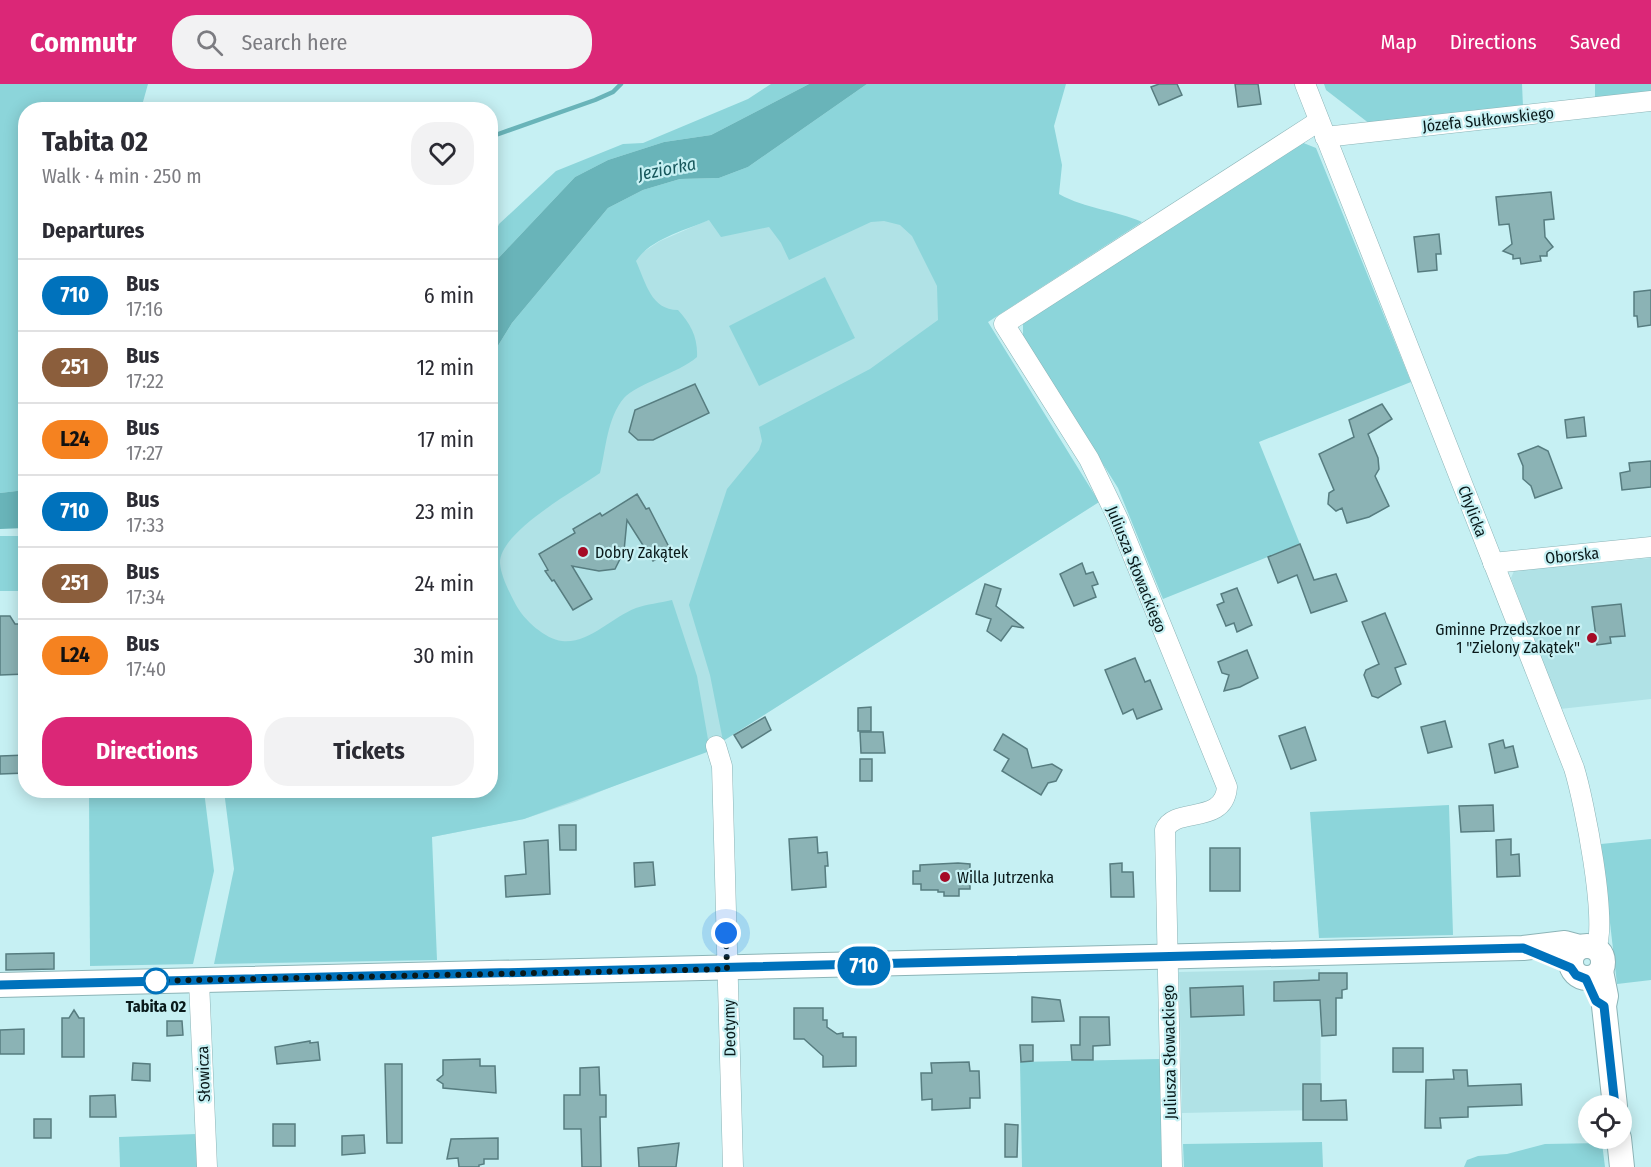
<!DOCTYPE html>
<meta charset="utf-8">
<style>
body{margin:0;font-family:"Fira Sans Condensed",sans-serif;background:#f2f2f3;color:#2b2b33;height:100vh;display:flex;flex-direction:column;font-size:22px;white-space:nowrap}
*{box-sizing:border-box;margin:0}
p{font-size:20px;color:#7c7c81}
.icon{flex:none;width:33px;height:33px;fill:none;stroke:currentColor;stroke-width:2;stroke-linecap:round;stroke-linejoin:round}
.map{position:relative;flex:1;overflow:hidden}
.side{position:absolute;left:18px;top:18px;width:480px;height:696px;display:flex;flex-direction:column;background:#fff;border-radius:24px;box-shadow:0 3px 15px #0003}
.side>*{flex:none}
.badge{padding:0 12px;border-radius:20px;font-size:21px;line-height:39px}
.fabs{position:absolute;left:1578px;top:1011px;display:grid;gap:12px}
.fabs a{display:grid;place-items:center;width:54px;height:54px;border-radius:50%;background:#fff;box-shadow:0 3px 15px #0003;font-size:30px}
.you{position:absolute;width:30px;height:30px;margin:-15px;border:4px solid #fff;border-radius:50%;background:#1a73e8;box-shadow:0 0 0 9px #1a73e833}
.map>.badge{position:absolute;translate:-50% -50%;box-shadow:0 0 0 3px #fff}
h2{padding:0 24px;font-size:22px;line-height:54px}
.round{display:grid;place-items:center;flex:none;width:63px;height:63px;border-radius:24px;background:#f2f2f3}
.headline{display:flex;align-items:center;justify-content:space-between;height:102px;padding:0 24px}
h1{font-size:28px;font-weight:700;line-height:45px}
.button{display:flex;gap:12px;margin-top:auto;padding:12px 24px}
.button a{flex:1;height:69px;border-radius:24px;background:#db2777;color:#fff;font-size:24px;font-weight:700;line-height:69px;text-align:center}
.button a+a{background:#f2f2f3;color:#2b2b33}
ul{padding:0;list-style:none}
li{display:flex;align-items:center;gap:18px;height:72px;padding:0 24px;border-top:2px solid #e1e1e2}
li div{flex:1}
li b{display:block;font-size:22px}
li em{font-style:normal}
li .badge{min-width:66px;font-weight:700;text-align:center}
header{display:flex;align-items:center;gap:36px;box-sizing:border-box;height:84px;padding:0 30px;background:#db2777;color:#fff}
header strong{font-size:28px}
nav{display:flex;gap:33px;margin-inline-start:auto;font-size:21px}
.search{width:420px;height:54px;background:#f2f2f3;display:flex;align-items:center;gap:15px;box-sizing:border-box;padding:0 21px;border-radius:24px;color:#7c7c81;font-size:22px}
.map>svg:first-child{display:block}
.built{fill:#b0e2e6}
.green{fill:#8cd5da}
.water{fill:#69b4b9}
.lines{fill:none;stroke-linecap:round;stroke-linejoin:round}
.stream{stroke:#69b4b9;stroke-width:4.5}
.building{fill:#8bb3b5;stroke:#577d80;stroke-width:1.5}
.minor-casing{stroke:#8cb4b7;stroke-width:21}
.tertiary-casing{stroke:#8cb4b7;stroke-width:26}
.minor{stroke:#fff;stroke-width:20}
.tertiary{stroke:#fff;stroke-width:24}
.line-casing{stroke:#fff;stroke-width:14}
.line{stroke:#0072bc;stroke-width:9}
.walk{stroke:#09191a;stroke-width:6;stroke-dasharray:0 10.8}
.poi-dot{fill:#a50b26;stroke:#c6f0f3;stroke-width:2}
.stop-dot{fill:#fff;stroke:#0072bc;stroke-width:3}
.labels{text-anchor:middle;stroke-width:4.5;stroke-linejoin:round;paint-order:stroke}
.street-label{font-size:16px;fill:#09191a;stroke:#c6f0f3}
.poi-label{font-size:16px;fill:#09191a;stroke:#c6f0f3;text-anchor:start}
.stop-label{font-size:16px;font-weight:bold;fill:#09191a;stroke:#c6f0f3}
.water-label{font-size:18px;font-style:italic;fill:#17575c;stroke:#c6f0f3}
</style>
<header>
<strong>Commutr</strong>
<div class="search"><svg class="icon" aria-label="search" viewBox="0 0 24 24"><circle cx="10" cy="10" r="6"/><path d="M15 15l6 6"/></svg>Search here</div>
<nav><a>Map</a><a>Directions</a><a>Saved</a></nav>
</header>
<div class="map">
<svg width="1651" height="1083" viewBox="0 0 1651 1083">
<rect width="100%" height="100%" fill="#c6f0f3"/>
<g class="built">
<path d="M887,90l212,328 -376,239 -148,61 -51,17 -92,18 -208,-46 266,-1 1,-366 149,-170 20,-13 76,-33z"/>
<path d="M1651,474v141l-91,10 -49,-131 3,-7z"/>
<path d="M1320,885l1,141 -139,3 -3,-141z"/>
</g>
<g class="green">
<path d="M0,0h148l-7,25 -115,1 -1,380 -25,3z"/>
<path d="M771,0h38l-98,51 -47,7 -56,18 -33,17 -84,89 -1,-21 9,-21 57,-53 67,-27 20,-1 105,-44z"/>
<path d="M867,0h199l-12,42 8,39 -3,29c27,15 56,16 83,28l-154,100 111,180 -376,239 -13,-66 -21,-70 38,-116 32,-39 3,-9 -3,-14 111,-58 68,-49 -1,-34 -25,-50 -12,-11 -16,-4 -13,1 -82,38 -8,-17 -12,-16 -48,10 -12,-17c-23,10 -59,19 -73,41 10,22 15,49 42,49 13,14 20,28 19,47 -18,16 -61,27 -73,41 -17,20 -18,51 -24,75 -24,17 -101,59 -100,90 1,14 10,30 16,42 8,15 29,34 46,36 27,3 50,-24 74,-33 11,-4 24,-5 36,-8l25,76 13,75 -186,68 -92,18 5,123 -223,4 20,-95 -10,-78 266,-1 1,-433 21,-34 96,-115 35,-18 37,-11 39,-1 29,-11z"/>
<path d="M1324,0h198l1,23 -153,17 -44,-34z"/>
<path d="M1595,0h56v9l-56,6z"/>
<path d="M1301,58l15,6 95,234 -152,60 41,102 -137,55 -45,-111 -95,-151v-17z"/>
<path d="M825,193l30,61 -96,48 -30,-60z"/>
<rect x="0" y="452" width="25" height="55"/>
<path d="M89,707h115l10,80 -21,93 -103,2z"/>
<path d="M1449,721l4,130 -134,3 -9,-126z"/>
<path d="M1651,755v141l-34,4 -16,-140z"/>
<path d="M1160,975l3,108h-141l-2,-105z"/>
<path d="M196,1050l1,33h-77l-1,-30z"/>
<path d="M1322,1058l1,25h-139l-1,-23z"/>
<path d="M1602,1059l3,24h-141l3,-7 11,-4 29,-2 38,-10z"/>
</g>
<g class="water">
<path d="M809,0h58l-119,83 -29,11 -39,1 -37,11 -35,18 -96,115 -21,34v-91l84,-89 33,-17 56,-18 47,-7z"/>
<path d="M25,406v38l-25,1v-36z"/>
</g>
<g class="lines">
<path class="stream" d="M490,53l105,-37 18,-8 8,-8"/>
</g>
<g class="building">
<path d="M1159,0h18l5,11 -23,10 -8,-18z"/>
<path d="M1235,0h23l3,20 -23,3z"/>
<path d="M1551,108l3,27 -10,1 1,17 8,10 -6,5v4h-7l1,5 -20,3 -1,-6 -7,1v-4l-10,-4 9,-7 -3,-20 -10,1 -3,-28z"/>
<path d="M1439,150l2,20h-5l1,16 -19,2 -4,-35z"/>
<path d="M1651,206v35l-13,2 -1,-11h-3v-24z"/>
<path d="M695,300l14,29 -56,27h-15l-9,-8 6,-22z"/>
<path d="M1382,320l10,15 -24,15 10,24 1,11 -4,7 14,30 -20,11 -22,6 -5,-15 -6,3 -8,-7 1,-11 5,-3 -15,-36 35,-17 -5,-17z"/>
<path d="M1584,333l2,19 -19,2 -2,-18z"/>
<path d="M1538,362l10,5 14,37 -27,10 -4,-12 -8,-7v-13l-5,-12z"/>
<path d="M1651,377v26l-29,3 -2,-17 10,-2 -1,-8z"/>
<path d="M637,410l9,15 3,-1 22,43 -18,10 -26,-41 -3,31 -9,18 -16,2 -27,-5 20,33 -19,11 -19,-30 -2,1 -7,-10 3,-1 -9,-16 36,-21 -2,-4 27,-16 2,3z"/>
<path d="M1300,460l14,36 22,-6 11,27 -36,12 -14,-38 -19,8 -10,-26z"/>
<path d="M1082,479l4,11 7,-2 5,12 -6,2 4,11 -22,9 -14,-32z"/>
<path d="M985,500l16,5 -5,17 28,22 -12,-2 -11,15 -14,-10 4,-12 -15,-5z"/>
<path d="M1237,504l15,37 -15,7 -3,-9 -8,3 -9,-21 7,-3 -3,-8z"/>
<path d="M1621,520l4,32 -15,1 1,6 -14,2 -5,-38z"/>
<path d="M1385,529l21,51 -11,4 6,16 -23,14 -6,-2 -8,-21 2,-5 13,-6 -17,-42z"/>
<path d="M0,532h10l5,8h11v50l-26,1z"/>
<path d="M1247,566l11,28 -18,9 -16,4 5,-16 -7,-2 -4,-11z"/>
<path d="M1135,574l10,24 5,-2 12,29 -25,10 -4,-10 -10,5 -18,-44z"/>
<path d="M871,623v24h-13v-23z"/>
<path d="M765,633l6,13 -29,18 -8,-13z"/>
<path d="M1445,637l7,26 -24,6 -7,-26z"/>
<path d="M1305,643l11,33 -25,9 -12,-33z"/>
<path d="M860,648h23l2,21h-24z"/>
<path d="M1003,650l24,15 5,19 20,-4 10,6 -6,11 -8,2 -7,12 -39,-24 7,-12 -15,-9z"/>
<path d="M1503,656l2,8 8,-2 5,21 -23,6 -6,-29z"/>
<path d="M26,671v18l-26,1v-18z"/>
<rect x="860" y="675" width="12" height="22"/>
<path d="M1493,721l1,26 -33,1 -2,-26z"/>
<path d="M559,741h17v25h-16z"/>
<path d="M817,753l1,16 9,-1 1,14h-3l1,21 -34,3 -3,-51z"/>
<path d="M1511,755v16l8,-1 1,22 -23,1 -1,-37z"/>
<path d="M548,756l2,54 -44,3 -1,-21 21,-2 -2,-32z"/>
<rect x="1210" y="764" width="30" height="43"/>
<path d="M653,778l2,23 -20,2 -1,-24z"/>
<path d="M958,779l12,1v6h8v13h-8v6h-11v7h-15v-4h-6v-2h-17v-6h-8v-13h7v-6z"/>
<path d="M1122,779v9h11l1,25h-23l-1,-33z"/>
<path d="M54,869v16l-48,1v-16z"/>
<path d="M1319,889h28v16l-5,1v8h-6v37l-14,1 -2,-36 -46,1v-19l45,-2z"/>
<path d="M1243,902l1,29 -53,2 -1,-29z"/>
<path d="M1032,913l28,3 4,21 -32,1z"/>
<path d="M794,924h29v12h4v7l10,7 6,-1v4h13v29l-33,1v-11l-19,-17h-10z"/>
<path d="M74,926l5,8h5v39h-22v-39h7z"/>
<path d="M1080,933h29l1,28 -17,1v14h-21l-1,-15h9z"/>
<path d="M167,937h15l1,14 -16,1z"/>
<path d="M24,945v25h-24v-24z"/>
<path d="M310,957v2l8,-1 2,18 -43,4 -2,-17z"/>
<path d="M1020,961h13v16l-12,1z"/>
<rect x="1393" y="964" width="30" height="24"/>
<path d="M480,975v7h15l1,27 -53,-5v-4l-6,-4 6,-5v-15z"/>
<path d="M969,978l1,9h9l1,27h-10v10l-38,2v-11l-10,1 -1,-27h11l-1,-10z"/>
<path d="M133,979l17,1v17l-18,-1z"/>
<path d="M385,980h17v79h-15z"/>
<path d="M599,983l1,28h6v22h-6l1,50h-19l-1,-38h-17v-34h16v-27z"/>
<path d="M1453,986h14l1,16 53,-2 1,21 -54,2v10l-28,1 1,10h-16l1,-48 28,-1z"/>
<path d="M1303,1000h18v17l25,-1 1,20h-44z"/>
<path d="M115,1011l1,22h-26v-21z"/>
<rect x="34" y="1035" width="17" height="19"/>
<rect x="273" y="1040" width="22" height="22"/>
<path d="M1005,1040l13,1 -1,32h-12z"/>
<path d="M364,1051l1,18 -23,2v-19z"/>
<path d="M498,1054v21h-14v5l-5,1v2h-20l-1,-9 -11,1 4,-20z"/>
<path d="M679,1059l-3,24h-37l-1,-19z"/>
</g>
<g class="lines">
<defs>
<g id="minor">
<path d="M1305,0l269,684c10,32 34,154 22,180"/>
<path d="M1325,53l326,-36"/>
<path d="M1493,479l158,-16"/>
<path d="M716,662l6,20 11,401"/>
<path d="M199,897l8,186"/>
<path d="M1172,1083l-7,-337c9,-24 59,-4 62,-43l-109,-268 -29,-60 -85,-135 315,-203"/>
</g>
<g id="tertiary">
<circle cx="1587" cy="878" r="16"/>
<path d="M1601,887l5,25 -2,10 11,100"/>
<path d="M0,901l1523,-37 42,-5 15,4"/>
<path d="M1619,1054l3,29"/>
</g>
</defs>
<use href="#minor" class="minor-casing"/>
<use href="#tertiary" class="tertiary-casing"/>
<use href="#minor" class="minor"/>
<use href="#tertiary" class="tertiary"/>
</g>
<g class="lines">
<defs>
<path id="line" d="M0,901l1523,-37 48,20 5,7 10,4 10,22 8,5 11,100"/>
</defs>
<use href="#line" class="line-casing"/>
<use href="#line" class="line"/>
<path class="walk" d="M156,897l571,-12 -1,-36"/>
</g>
<g class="poi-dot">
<circle cx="583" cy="468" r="6"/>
<circle cx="1592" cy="554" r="6"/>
<circle cx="945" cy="793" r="6"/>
</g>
<circle class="stop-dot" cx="156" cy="897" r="12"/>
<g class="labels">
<g class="street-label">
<text transform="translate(1488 35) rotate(-6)" y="6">Józefa Sułkowskiego</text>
<text transform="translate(1473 427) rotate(69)" y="6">Chylicka</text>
<text transform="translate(1572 471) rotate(-6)" y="6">Oborska</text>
<text transform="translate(1137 485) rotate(68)" y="6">Juliusza Słowackiego</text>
<text transform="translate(729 944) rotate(-91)" y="6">Deotymy</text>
<text transform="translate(1169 968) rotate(-91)" y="6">Juliusza Słowackiego</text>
<text transform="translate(203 990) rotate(-92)" y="6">Słowicza</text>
</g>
<g class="poi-label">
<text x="595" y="474">Dobry Zakątek</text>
<text x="1580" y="551" text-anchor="end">Gminne Przedszkoe nr<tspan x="1580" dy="18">1 "Zielony Zakątek"</tspan></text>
<text x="957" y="799">Willa Jutrzenka</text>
</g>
<g class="stop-label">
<text x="156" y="928">Tabita 02</text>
</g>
<g class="water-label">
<text transform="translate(667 85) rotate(-11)" y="6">Jeziorka</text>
</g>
</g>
</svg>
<div class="fabs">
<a><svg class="icon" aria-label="locate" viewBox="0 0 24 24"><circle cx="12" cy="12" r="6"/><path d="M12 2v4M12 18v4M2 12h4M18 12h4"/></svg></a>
</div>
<div class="you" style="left:726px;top:849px"></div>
<b class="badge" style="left:864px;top:882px;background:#0072bc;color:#fff">710</b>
<section class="side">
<div class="headline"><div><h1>Tabita 02</h1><p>Walk · 4 min · 250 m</p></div><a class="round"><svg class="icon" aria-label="heart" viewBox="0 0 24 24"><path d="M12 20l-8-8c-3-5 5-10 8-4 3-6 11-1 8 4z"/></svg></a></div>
<h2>Departures</h2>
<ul>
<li><span class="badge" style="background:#0072bc;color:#fff">710</span><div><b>Bus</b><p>17:16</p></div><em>6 min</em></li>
<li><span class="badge" style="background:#8b5e3c;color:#fff">251</span><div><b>Bus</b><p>17:22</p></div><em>12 min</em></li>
<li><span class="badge" style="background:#f58220;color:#111">L24</span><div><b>Bus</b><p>17:27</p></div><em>17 min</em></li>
<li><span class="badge" style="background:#0072bc;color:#fff">710</span><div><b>Bus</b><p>17:33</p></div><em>23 min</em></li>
<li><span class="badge" style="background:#8b5e3c;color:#fff">251</span><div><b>Bus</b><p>17:34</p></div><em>24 min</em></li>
<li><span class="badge" style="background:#f58220;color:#111">L24</span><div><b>Bus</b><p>17:40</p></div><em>30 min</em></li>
</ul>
<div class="button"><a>Directions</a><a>Tickets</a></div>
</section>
</div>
